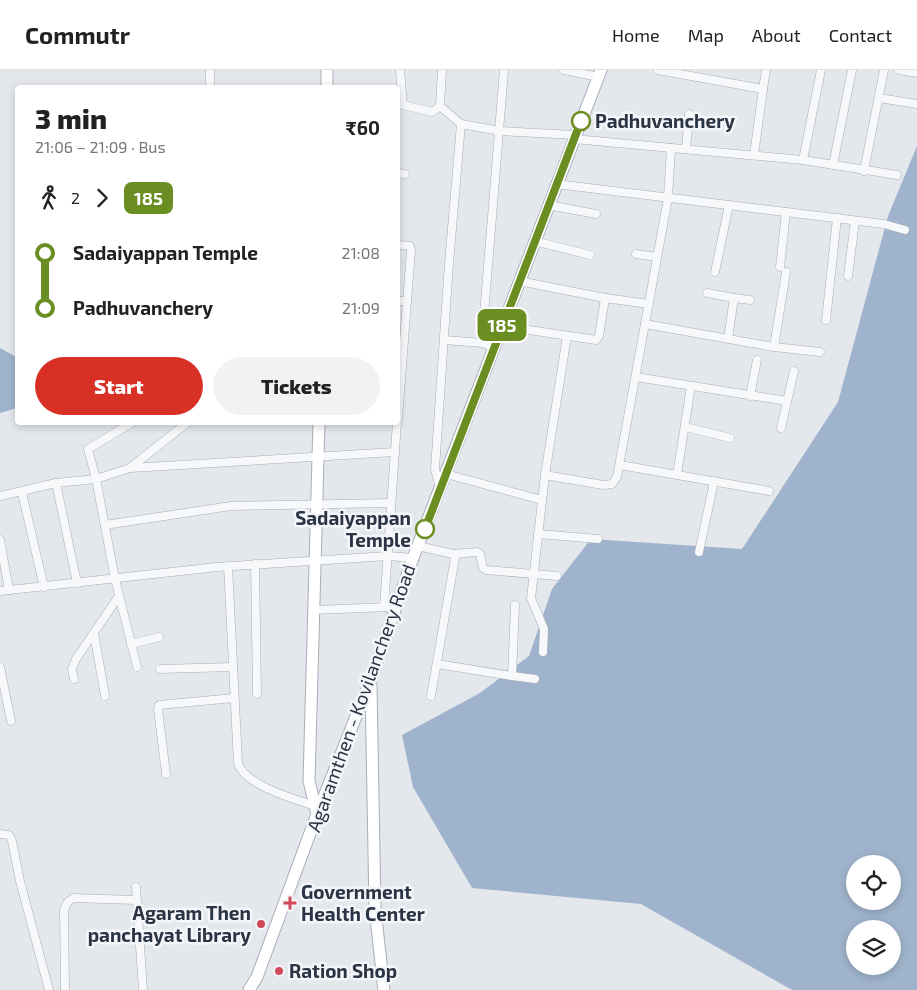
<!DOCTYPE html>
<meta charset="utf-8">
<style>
body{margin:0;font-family:"Exo 2",sans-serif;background:#f2f2f2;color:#222;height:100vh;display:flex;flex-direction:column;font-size:19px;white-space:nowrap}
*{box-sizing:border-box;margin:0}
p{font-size:16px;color:#767676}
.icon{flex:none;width:28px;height:28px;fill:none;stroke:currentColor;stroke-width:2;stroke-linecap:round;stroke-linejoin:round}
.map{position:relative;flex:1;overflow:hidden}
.drawer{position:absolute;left:15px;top:15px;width:385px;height:340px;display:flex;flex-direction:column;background:#fff;border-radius:5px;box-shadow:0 2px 8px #0003}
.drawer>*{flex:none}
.badge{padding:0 10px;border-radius:8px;font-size:18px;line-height:32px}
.fabs{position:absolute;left:846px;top:785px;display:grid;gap:10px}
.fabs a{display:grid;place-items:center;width:55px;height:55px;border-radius:50%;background:#fff;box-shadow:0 2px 8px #0003;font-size:25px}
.map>.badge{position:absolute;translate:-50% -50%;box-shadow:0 0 0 2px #fff}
.legs{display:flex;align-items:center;gap:8px;height:55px;padding:0 20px;font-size:16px}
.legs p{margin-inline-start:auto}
.overview{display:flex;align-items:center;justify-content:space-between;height:85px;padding:0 20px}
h1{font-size:28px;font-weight:800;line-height:38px}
.action{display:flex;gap:10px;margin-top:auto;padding:10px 20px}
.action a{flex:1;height:58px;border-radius:30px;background:#d93025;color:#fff;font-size:20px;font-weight:800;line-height:58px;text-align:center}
.action a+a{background:#f2f2f2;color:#222}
ul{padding:0 20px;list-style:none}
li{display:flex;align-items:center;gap:18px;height:55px;font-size:19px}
li i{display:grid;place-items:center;width:8px;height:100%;margin:0 6px;background:currentColor}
li i::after{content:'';width:12px;height:12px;margin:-6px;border:4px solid;border-radius:50%;background:#fff}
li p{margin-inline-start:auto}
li:first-child i{background:linear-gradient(#0000 50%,currentColor 0)}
li:last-child i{background:linear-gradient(currentColor 50%,#0000 0)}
header{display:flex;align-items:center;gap:30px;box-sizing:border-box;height:70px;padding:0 25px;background:#fff;border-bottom:1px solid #e0e0e0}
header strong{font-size:24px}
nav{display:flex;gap:28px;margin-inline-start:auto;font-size:18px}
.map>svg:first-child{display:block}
.water{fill:#9fb4cc;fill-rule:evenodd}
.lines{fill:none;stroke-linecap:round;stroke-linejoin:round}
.street-casing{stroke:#a9aeb7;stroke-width:9}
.secondary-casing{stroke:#a9aeb7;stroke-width:13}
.street{stroke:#f7f8fa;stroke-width:8}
.secondary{stroke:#fff;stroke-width:11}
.line-1-casing{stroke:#fff;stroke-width:11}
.line-1{stroke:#6b8e23;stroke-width:8}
.stop-1-dot{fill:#fff;stroke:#6b8e23;stroke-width:2.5}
.poi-dot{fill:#d1495b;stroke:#f4f6f9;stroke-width:2}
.labels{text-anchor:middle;stroke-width:5;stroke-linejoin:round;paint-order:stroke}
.stop-label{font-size:19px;font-weight:bold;fill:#2b3445;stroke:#f4f6f9;text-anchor:start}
.street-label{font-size:19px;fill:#2b3445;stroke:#f4f6f9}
.poi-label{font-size:19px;font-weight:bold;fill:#2b3445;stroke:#f4f6f9;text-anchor:start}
</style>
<header>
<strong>Commutr</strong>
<nav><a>Home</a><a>Map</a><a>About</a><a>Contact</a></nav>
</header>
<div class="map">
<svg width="917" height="920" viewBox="0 0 917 920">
<rect width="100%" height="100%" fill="#e4e7ec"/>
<g class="water">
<path d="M917,76v844h-125l-151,-86 -169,-16 -59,-101 -11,-52 78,-42 49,-37 23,-67 39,-50 151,10 96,-147 50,-186zM855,794h37v37h-37zM855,859h37v37h-37z"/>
<path d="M0,278l18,10 -1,50 -17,5z"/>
</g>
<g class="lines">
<defs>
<g id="street">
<path d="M400,0l3,35 29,7 8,-6 2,-36"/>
<path d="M564,0l35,7"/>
<path d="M658,0l105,19 3,-19"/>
<path d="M899,0l18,3"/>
<path d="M210,18v-18"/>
<path d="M879,28l38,6"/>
<path d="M440,36l21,18"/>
<path d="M574,69l229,21 94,15"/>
<path d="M686,79l3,-35"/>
<path d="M754,85l9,-66"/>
<path d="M803,90l18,-90"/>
<path d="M833,95l19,-95"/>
<path d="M864,101l20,-101"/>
<path d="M398,103l7,1"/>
<path d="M556,114l328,40 21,6"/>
<path d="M548,135l48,9"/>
<path d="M534,171l56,14"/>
<path d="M398,175l12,1 1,5 -4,50"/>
<path d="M636,184l21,3"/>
<path d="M780,197l6,-55"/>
<path d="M715,202l14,-67"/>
<path d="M848,206l7,-55"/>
<path d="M519,211l86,17 44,6"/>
<path d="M707,223l27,5"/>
<path d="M398,231h9l-9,117"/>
<path d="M826,250l11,-102"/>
<path d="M645,254l129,23 46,5"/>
<path d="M502,256l94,14 3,-4 6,-38"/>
<path d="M728,269l6,-41 16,2"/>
<path d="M444,270l39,3"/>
<path d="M774,277l12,-75"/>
<path d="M493,278l-10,-5 -1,-4 22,-269"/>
<path d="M636,307l151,24"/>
<path d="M750,326l7,-36"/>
<path d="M685,357l45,11"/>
<path d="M781,358l13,-57"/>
<path d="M620,395l149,26"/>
<path d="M130,398l265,-16"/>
<path d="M446,404l96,26"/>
<path d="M545,405l22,-139"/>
<path d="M677,405l14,-89"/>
<path d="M56,413l21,100"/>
<path d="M440,418l-5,-19 14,-206 12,-139 39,7 75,4"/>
<path d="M22,423l22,94"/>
<path d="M0,426l56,-13 40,-4 -8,-30 45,-27"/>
<path d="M105,455l126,-19 160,-3"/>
<path d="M538,464l60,5"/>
<path d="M0,470l9,50"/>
<path d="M418,476l35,8 2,4 -24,138"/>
<path d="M699,482l15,-70"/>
<path d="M453,484l24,-2 3,2 3,14 3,2 71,6"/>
<path d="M255,494l2,130"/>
<path d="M228,496l10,197c6,22 56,36 77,43"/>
<path d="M0,521l217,-24 171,-11 25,2"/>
<path d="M384,537l13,-185"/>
<path d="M314,540l75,-3"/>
<path d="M94,563l11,63"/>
<path d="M131,574l28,-7"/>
<path d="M543,582l1,-23 -13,-31 14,-123 58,10 9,-1 5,-7 51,-279 3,-50"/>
<path d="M437,594l75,12 3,-71"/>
<path d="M0,597l11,54"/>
<path d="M137,597l-22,-88 -19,-100 34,-11 58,-46"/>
<path d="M160,599l73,-2"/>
<path d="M512,606l23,3"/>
<path d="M74,609l-2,-10 4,-10 43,-63"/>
<path d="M166,704l-8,-65 1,-4 75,-7"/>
<path d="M0,764l9,1 3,6 8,40 29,109"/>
<path d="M136,817l7,103"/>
<path d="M65,920l-1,-80 3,-7 6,-5 63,2"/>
</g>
<g id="secondary">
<path d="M327,18v-18"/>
<path d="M371,615l4,224 9,81"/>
<path d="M317,744l-8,-33 10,-359"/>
<path d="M249,920l8,-13 60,-163 54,-135 42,-121 188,-488"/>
</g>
</defs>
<use href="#street" class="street-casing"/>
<use href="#secondary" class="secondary-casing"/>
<use href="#street" class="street"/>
<use href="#secondary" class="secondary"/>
</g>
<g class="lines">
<defs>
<path id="line-1" d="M425,459l156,-408"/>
</defs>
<use href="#line-1" class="line-1-casing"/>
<use href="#line-1" class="line-1"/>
</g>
<g class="stop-1-dot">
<circle cx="581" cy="51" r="9"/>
<circle cx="425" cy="459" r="9"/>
</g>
<g class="poi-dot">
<path d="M287.5 825.5h5v5h5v5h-5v5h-5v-5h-5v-5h5z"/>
<circle cx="261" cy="854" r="5"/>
<circle cx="279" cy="901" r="5"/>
</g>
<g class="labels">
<g class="stop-label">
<text x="595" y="58">Padhuvanchery</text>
<text x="411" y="455" text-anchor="end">Sadaiyappan<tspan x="411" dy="22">Temple</tspan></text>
</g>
<g class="street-label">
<text transform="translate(361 628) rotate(-70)" y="7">Agaramthen - Kovilanchery Road</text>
</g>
<g class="poi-label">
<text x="301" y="829">Government<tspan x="301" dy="22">Health Center</tspan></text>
<text x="251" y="850" text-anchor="end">Agaram Then<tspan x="251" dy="22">panchayat Library</tspan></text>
<text x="289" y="908">Ration Shop</text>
</g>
</g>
</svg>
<div class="fabs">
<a><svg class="icon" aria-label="locate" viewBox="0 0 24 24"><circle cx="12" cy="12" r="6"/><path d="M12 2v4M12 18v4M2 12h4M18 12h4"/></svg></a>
<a><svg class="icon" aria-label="layers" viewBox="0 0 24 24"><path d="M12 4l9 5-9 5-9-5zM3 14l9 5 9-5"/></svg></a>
</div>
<b class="badge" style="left:502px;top:255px;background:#6b8e23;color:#fff">185</b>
<section class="drawer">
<div class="overview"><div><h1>3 min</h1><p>21:06 – 21:09 · Bus</p></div><b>₹60</b></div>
<div class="legs"><svg class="icon" aria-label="walk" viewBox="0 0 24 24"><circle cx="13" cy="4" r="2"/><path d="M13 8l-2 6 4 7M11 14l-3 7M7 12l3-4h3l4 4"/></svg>2<svg class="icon" aria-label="forward" viewBox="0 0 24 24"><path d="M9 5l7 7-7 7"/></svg><b class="badge" style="background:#6b8e23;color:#fff">185</b></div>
<ul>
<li><i style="color:#6b8e23"></i><b>Sadaiyappan Temple</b><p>21:08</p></li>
<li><i style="color:#6b8e23"></i><b>Padhuvanchery</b><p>21:09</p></li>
</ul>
<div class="action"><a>Start</a><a>Tickets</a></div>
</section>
</div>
